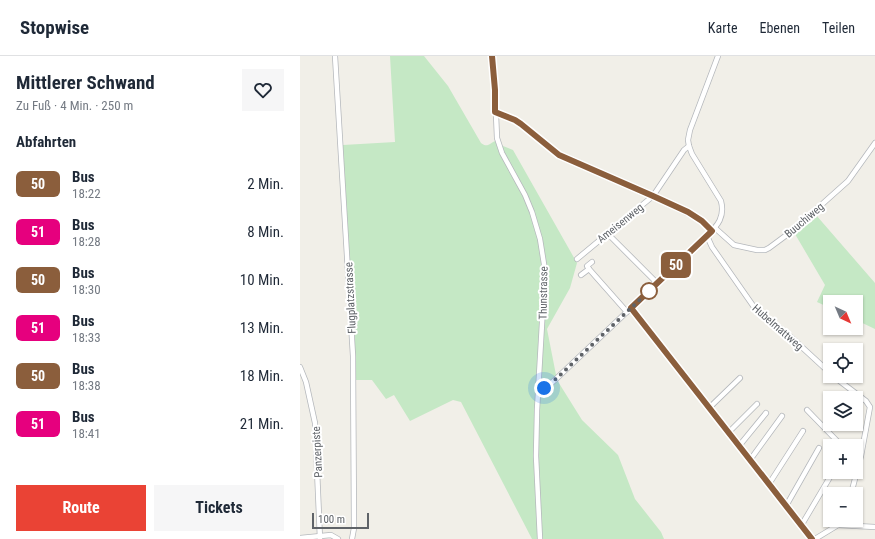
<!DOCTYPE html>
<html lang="de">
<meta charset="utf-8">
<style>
body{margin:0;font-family:"Roboto Condensed",sans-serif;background:#f6f6f7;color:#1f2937;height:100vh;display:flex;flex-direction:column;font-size:15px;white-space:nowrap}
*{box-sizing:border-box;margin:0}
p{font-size:13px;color:#747a83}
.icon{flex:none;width:22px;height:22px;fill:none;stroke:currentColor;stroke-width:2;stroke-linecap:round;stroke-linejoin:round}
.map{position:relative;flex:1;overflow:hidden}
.drawer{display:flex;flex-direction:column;background:#fff;width:300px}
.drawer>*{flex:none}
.badge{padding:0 8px;border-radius:6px;font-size:14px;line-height:26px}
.needle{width:26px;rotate:136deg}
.controls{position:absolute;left:523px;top:239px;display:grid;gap:8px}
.controls a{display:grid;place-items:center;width:40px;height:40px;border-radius:0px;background:#fff;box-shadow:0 1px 3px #0004;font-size:20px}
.scale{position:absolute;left:12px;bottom:10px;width:57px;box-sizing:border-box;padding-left:4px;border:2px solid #5f6368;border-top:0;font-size:11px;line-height:14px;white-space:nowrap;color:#5f6368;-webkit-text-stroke:3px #fff;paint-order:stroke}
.you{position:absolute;width:20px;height:20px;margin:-10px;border:3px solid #fff;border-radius:50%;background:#1a73e8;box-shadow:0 0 0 6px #1a73e833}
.map>.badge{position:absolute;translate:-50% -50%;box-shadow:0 0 0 2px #fff}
h2{padding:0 16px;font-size:15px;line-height:36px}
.round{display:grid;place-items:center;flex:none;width:42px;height:42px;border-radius:0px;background:#f6f6f7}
.overview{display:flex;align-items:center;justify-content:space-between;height:68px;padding:0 16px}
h1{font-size:19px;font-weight:700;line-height:30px}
.button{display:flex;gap:8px;margin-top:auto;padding:8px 16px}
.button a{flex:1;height:46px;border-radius:0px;background:#ea4335;color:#fff;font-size:16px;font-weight:700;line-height:46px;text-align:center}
.button a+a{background:#f6f6f7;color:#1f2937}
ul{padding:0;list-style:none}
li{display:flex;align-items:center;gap:12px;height:48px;padding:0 16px}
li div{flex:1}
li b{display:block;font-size:15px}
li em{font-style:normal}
li .badge{min-width:44px;font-weight:700;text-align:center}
header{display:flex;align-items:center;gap:24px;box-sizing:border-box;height:56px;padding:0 20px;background:#fff;border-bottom:1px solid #e0e1e3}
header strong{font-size:19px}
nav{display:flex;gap:22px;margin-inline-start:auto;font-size:14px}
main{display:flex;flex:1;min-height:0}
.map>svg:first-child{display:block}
.green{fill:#c5e8c5}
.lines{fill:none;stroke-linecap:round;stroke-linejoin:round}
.minor-casing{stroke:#b5b8bc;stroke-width:6}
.minor{stroke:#fff;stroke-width:4.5}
.line-casing{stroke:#fff;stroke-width:9}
.line{stroke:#8b5e3c;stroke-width:6}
.walk{stroke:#5f6368;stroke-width:4;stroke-dasharray:0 7.2}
.stop-dot{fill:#fff;stroke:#8b5e3c;stroke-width:2}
.labels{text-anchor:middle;stroke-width:4;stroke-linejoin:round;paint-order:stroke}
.street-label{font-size:11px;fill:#5f6368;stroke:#fff}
</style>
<header>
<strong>Stopwise</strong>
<nav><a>Karte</a><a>Ebenen</a><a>Teilen</a></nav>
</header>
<main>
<section class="drawer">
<div class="overview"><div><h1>Mittlerer Schwand</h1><p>Zu Fuß · 4 Min. · 250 m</p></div><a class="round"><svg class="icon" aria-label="heart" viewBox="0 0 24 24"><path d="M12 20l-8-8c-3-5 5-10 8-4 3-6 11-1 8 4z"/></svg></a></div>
<h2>Abfahrten</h2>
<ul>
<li><span class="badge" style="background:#8b5e3c;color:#fff">50</span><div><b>Bus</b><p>18:22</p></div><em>2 Min.</em></li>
<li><span class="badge" style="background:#e6007e;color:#fff">51</span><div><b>Bus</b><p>18:28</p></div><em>8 Min.</em></li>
<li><span class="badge" style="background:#8b5e3c;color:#fff">50</span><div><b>Bus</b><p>18:30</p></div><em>10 Min.</em></li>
<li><span class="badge" style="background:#e6007e;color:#fff">51</span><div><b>Bus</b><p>18:33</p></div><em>13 Min.</em></li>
<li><span class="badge" style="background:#8b5e3c;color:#fff">50</span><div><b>Bus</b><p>18:38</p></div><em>18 Min.</em></li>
<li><span class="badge" style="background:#e6007e;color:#fff">51</span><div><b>Bus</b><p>18:41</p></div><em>21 Min.</em></li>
</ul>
<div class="button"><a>Route</a><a>Tickets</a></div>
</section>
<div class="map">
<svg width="575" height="483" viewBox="0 0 575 483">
<rect width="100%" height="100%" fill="#f1efe8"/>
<g class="green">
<path d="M90,0h34l24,30 33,57c6,5 8,1 14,-2l3,3 15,6 64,113 -7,25 -23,41 10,51 25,40 36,35 17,44 26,33 3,7h-132l-71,-137 -8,-2 -43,21 -16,-26 -8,4 -14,-19h-17v-54l-7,-13 -5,-168 52,-3z"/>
<path d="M516,159l59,68v46l-19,-9v-18h-26v6l-13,-6 8,-17 -30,-51z"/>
</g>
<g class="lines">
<defs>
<g id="minor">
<path d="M35,0l18,300 1,172 -2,11"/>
<path d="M192,0l3,35 2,47 5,15 23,42 7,17 8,27 4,25v25l-7,121 -1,46 4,83"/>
<path d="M195,56l20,8 6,4 38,31 94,41 34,17 14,8 11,10"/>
<path d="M415,172l19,17 23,5h8l4,-2 23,-17 56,-50 27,-38"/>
<path d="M310,180l47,47"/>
<path d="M407,180l5,11 42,60 38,31 38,35"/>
<path d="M277,203l76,-63 31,-46 5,-4"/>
<path d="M292,206l-5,4 2,3 38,43"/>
<path d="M281,219l8,-6"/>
<path d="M331,252l181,231"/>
<path d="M0,311l6,15 9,41 5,116"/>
<path d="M533,320l33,25 4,6 -9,49 -10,38"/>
<path d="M238,334l9,-3 10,-9 150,-142c11,-11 18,-19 14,-35l-29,-47 -3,-8 -1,-6 2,-10 28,-74"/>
<path d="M409,352l31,-30"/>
<path d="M507,354l35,36"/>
<path d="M428,377l29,-29"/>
<path d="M439,390l27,-33"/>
<path d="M450,404l32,-44"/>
<path d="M469,428l34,-53"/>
<path d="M486,450l33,-58"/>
<path d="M538,469l37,2"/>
<path d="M501,470l32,-54"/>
<path d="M0,482l31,-3 7,4"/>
<path d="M515,483l23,-14 4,-5"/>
</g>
</defs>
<use href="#minor" class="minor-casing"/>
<use href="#minor" class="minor"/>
</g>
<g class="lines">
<defs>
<path id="line" d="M192,0l3,34v22l20,8 6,4 38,31 94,41 35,16 14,9 10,10 -81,77 181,231"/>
</defs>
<use href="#line" class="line-casing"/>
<use href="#line" class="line"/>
<path class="walk" d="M244,332l13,-10 92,-87"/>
</g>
<circle class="stop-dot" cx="349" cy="235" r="8"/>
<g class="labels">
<g class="street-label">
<text transform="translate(504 164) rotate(-40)" y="4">Buuchiweg</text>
<text transform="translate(320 167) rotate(-39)" y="4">Ameisenweg</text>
<text transform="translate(243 237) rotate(-89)" y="4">Thunstrasse</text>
<text transform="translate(50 242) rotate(-93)" y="4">Flugplatzstrasse</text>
<text transform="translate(478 271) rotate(41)" y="4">Hubelmattweg</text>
<text transform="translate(17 396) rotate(-93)" y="4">Panzerpiste</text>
</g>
</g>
</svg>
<div class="controls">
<a><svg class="needle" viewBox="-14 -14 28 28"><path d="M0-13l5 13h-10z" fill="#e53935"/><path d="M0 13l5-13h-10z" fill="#747a83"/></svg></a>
<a><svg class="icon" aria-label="locate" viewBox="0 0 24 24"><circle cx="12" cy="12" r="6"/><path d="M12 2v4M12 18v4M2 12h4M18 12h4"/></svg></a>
<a><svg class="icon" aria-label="layers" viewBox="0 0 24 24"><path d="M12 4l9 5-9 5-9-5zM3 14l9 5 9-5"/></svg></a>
<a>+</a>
<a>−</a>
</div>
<div class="scale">100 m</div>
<div class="you" style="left:244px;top:332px"></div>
<b class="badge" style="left:376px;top:209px;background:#8b5e3c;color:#fff">50</b>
</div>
</main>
